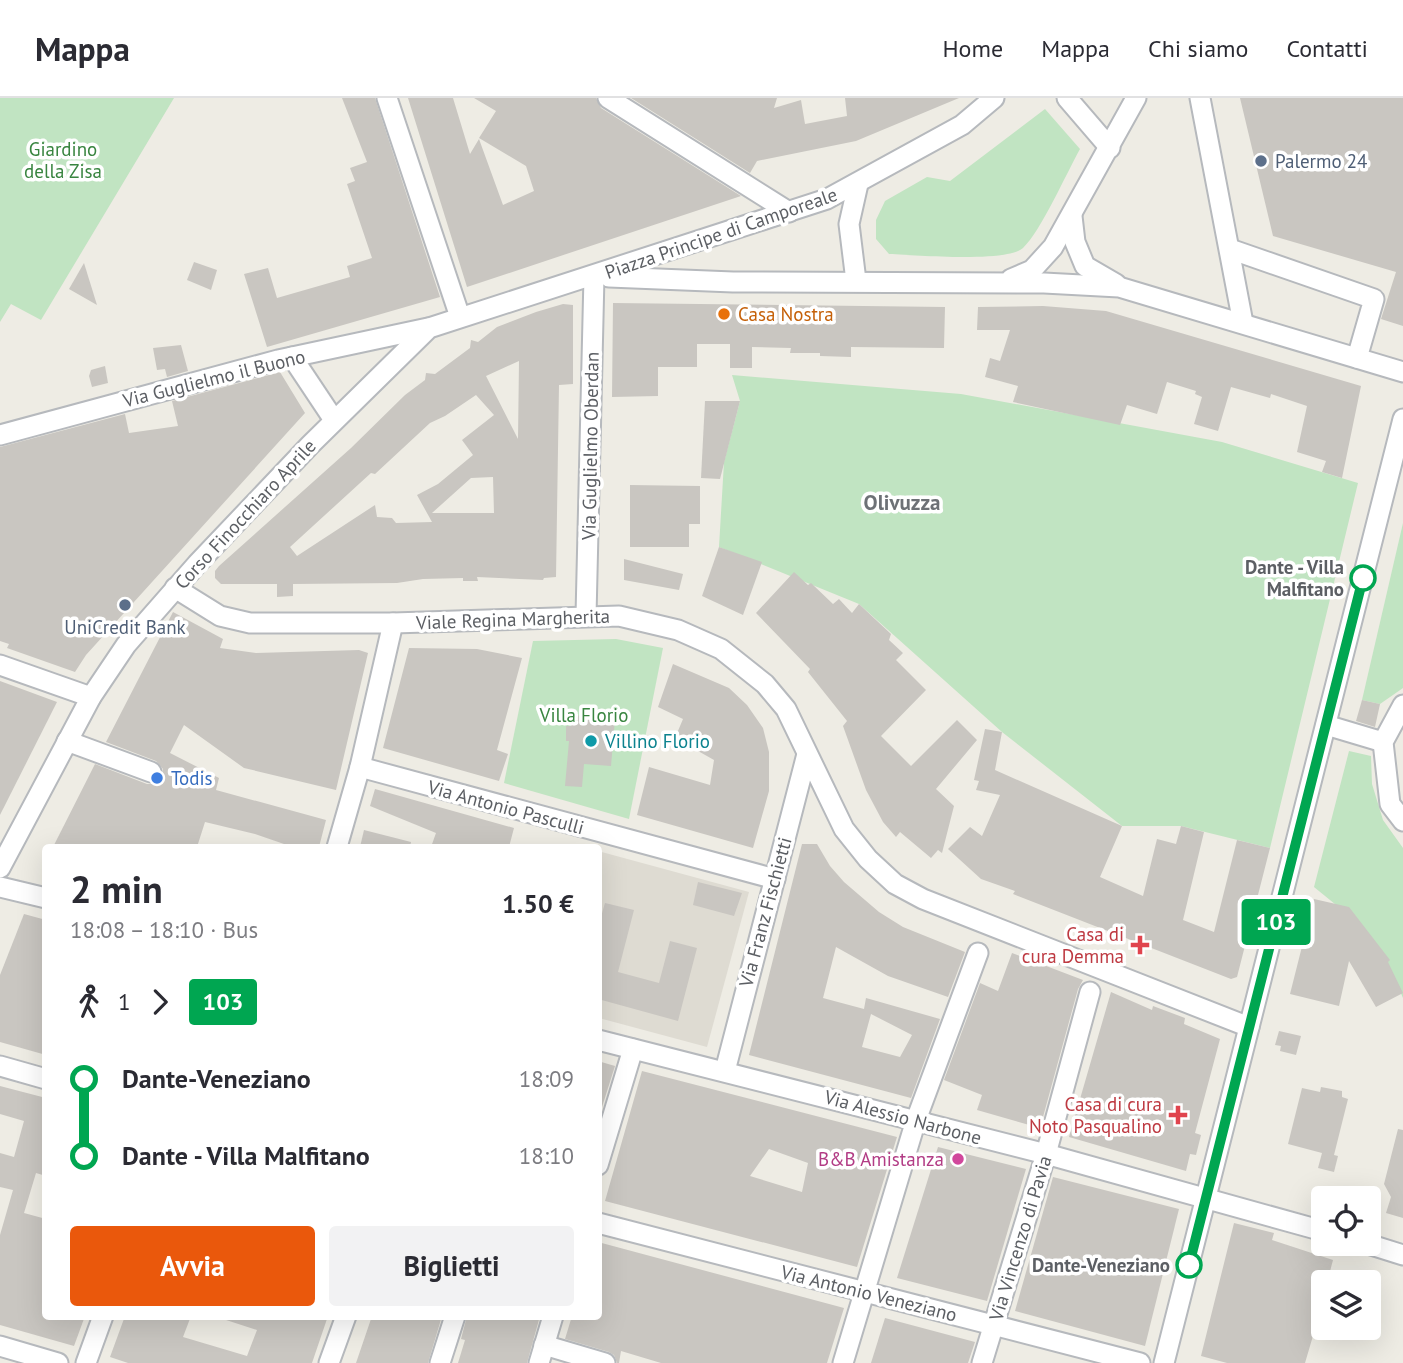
<!DOCTYPE html>
<html lang="it">
<meta charset="utf-8">
<style>
body{margin:0;font-family:"PT Sans",sans-serif;background:#f2f2f3;color:#2b2b33;height:100vh;display:flex;flex-direction:column;font-size:26px;white-space:nowrap}
*{box-sizing:border-box;margin:0}
p{font-size:23px;color:#7c7c81}
.icon{flex:none;width:38px;height:38px;fill:none;stroke:currentColor;stroke-width:2;stroke-linecap:round;stroke-linejoin:round}
.map{position:relative;flex:1;overflow:hidden}
.sheet{position:absolute;left:42px;top:746px;width:560px;height:476px;display:flex;flex-direction:column;background:#fff;border-radius:7px;box-shadow:0 7px 28px #0002}
.sheet>*{flex:none}
.badge{padding:0 14px;border-radius:5px;font-size:24px;line-height:46px}
.tools{position:absolute;left:1311px;top:1088px;display:grid;gap:14px}
.tools a{display:grid;place-items:center;width:70px;height:70px;border-radius:7px;background:#fff;box-shadow:0 7px 28px #0002;font-size:35px}
.map>.badge{position:absolute;translate:-50% -50%;box-shadow:0 0 0 4px #fff}
.legs{display:flex;align-items:center;gap:10px;height:77px;padding:0 28px;font-size:23px}
.legs p{margin-inline-start:auto}
.overview{display:flex;align-items:center;justify-content:space-between;height:119px;padding:0 28px}
h1{font-size:38px;font-weight:600;line-height:52px}
.action{display:flex;gap:14px;margin-top:auto;padding:14px 28px}
.action a{flex:1;height:80px;border-radius:7px;background:#ea580c;color:#fff;font-size:28px;font-weight:600;line-height:80px;text-align:center}
.action a+a{background:#f2f2f3;color:#2b2b33}
ul{padding:0 28px;list-style:none}
li{display:flex;align-items:center;gap:24px;height:77px;font-size:26px}
li i{display:grid;place-items:center;width:10px;height:100%;margin:0 9px;background:currentColor}
li i::after{content:'';width:18px;height:18px;margin:-9px;border:5px solid;border-radius:50%;background:#fff}
li p{margin-inline-start:auto}
li:first-child i{background:linear-gradient(#0000 50%,currentColor 0)}
li:last-child i{background:linear-gradient(currentColor 50%,#0000 0)}
header{display:flex;align-items:center;gap:42px;box-sizing:border-box;height:98px;padding:0 35px;background:#fff;border-bottom:2px solid #e1e1e2}
header strong{font-size:33px}
nav{display:flex;gap:38px;margin-inline-start:auto;font-size:24px}
.map>svg:first-child{display:block}
.education{fill:#dedbd2}
.green{fill:#c1e4c2}
.building{fill:#c9c6c1;fill-rule:evenodd}
.lines{fill:none;stroke-linecap:round;stroke-linejoin:round}
.minor-casing{stroke:#b6b9bd;stroke-width:23}
.minor{stroke:#fff;stroke-width:19}
.line-1-casing{stroke:#fff;stroke-width:16}
.line-1{stroke:#00a651;stroke-width:10}
.service-dot{fill:#5c6f8a;stroke:#fff;stroke-width:2.5}
.food-dot{fill:#e8710a;stroke:#fff;stroke-width:2.5}
.stop-1-dot{fill:#fff;stroke:#00a651;stroke-width:3.5}
.culture-dot{fill:#0f9aa8;stroke:#fff;stroke-width:2.5}
.shop-dot{fill:#3f7fe0;stroke:#fff;stroke-width:2.5}
.health-dot{fill:#e0444e;stroke:#fff;stroke-width:2.5}
.hotel-dot{fill:#d1479c;stroke:#fff;stroke-width:2.5}
.labels{text-anchor:middle;stroke-width:7;stroke-linejoin:round;paint-order:stroke}
.park-label{font-size:19px;fill:#398540;stroke:#fff}
.service-label{font-size:19px;fill:#4e5e75;stroke:#fff;text-anchor:start}
.street-label{font-size:19px;fill:#5c5f64;stroke:#fff}
.food-label{font-size:19px;fill:#c56008;stroke:#fff;text-anchor:start}
.stop-label{font-size:19px;font-weight:bold;fill:#5c5f64;stroke:#fff;text-anchor:end}
.culture-label{font-size:19px;fill:#0d838f;stroke:#fff;text-anchor:start}
.shop-label{font-size:19px;fill:#366cbe;stroke:#fff;text-anchor:start}
.health-label{font-size:19px;fill:#be3a42;stroke:#fff;text-anchor:end}
.hotel-label{font-size:19px;fill:#b23c85;stroke:#fff;text-anchor:end}
.neighbourhood-label{font-size:21px;font-weight:bold;fill:#6d7176;stroke:#fff}
</style>
<header>
<strong>Mappa</strong>
<nav><a>Home</a><a>Mappa</a><a>Chi siamo</a><a>Contatti</a></nav>
</header>
<div class="map">
<svg width="1403" height="1265" viewBox="0 0 1403 1265">
<rect width="100%" height="100%" fill="#eeece4"/>
<path class="education" d="M598,753l151,41 -42,155 -108,-29z"/>
<g class="green">
<path d="M0,0h174l-133,222 -30,-16 -11,18z"/>
<path d="M1045,11l35,40c-14,25 -39,82 -57,99 -16,15 -109,7 -134,6l-13,-15v-19l9,-19 42,-24 23,4z"/>
<path d="M732,277l229,19 261,48 136,41 -88,365 -89,-22h-59l-120,-94 -143,-128 -140,-57 5,-85 16,-61z"/>
<path d="M1403,425v165l-23,16 -18,-4z"/>
<path d="M616,541l47,9 -34,171 -125,-36 29,-142z"/>
<path d="M1349,653l22,5 1,28 11,36 20,28v150l-16,-36 -30,-40 -43,-35z"/>
</g>
<g class="building">
<path d="M342,0h33l65,199 -173,50 -23,-73 24,-6 9,30 73,-21 -3,-11 25,-8 -25,-74 8,-3 -5,-13 17,-6z"/>
<path d="M408,0h45l17,56 9,-15 24,66 31,-14 -8,-25 -47,-28 17,-27 -22,-13h122l5,10 140,88 -274,91z"/>
<path d="M631,0h146l-3,10 27,-8 4,24 42,-8 -2,-18h114l-103,43 -99,20 -7,12z"/>
<path d="M1240,0h163v228l-22,-7 15,-47 -123,-36z"/>
<path d="M194,164l23,8 -6,20 -24,-10z"/>
<path d="M84,165l13,42 -28,-16z"/>
<path d="M613,205l332,4 -1,41 -93,-1v10l-31,-1v-3h-30l1,-5 -39,-1v21h-22v-24h-33v23h-39v29l-46,1z"/>
<path d="M563,206l10,1v79l-14,1 -3,192 -12,1 -1,2 -66,-3 1,4h-15v-3l-40,1 -26,4 -104,1v12l-16,1v-13h-56l-6,-6v-7l4,-5 132,-118 54,-53 20,-15 1,-7 9,1 35,-26 1,-8 7,2 19,-15 39,-15zM519,263l-1,78 -32,-63zM476,297l18,20 -32,25 11,15 -35,29 -21,11 15,27 -36,1 -4,-5 -15,-1 -2,-12 -78,51 -7,-9 81,-74 4,1 55,-51 15,-7zM493,379l1,36h-62l39,-35z"/>
<path d="M1043,208l63,5 255,75 -19,92 -20,-6 4,-11 -29,-9 10,-46 -36,-12 -1,4 -39,-11 -13,44 -24,-7 8,-27 -7,-3 1,-3 -29,-9 -10,32 -30,-9 -7,20 -107,-23 5,-16 -33,-9 5,-19 10,3 10,-31h-33l1,-23z"/>
<path d="M181,247l7,26 -21,6 -2,-8 -8,1 -4,-22z"/>
<path d="M105,268l3,17 -16,4 -3,-11 2,-6z"/>
<path d="M280,274l25,41 -219,242 -11,17 -68,-24 2,-4 -9,-3v-194l125,-33 4,19 49,-7 -6,-25z"/>
<path d="M705,303h35l-20,78 -19,-1z"/>
<path d="M630,387l70,1v38h-11v23h-59z"/>
<path d="M719,449l43,15 -19,53 -41,-19z"/>
<path d="M624,461l59,15 -4,16 -55,-10z"/>
<path d="M794,474l14,13 3,-2 22,21 6,-5 13,14 7,-9 32,30 -2,6 14,13 -7,7 30,30 -45,46 30,30 46,-46 20,20 -41,49 18,17 -12,47 -4,-3 -7,8 -31,-26 -4,5 -13,-15 -17,-32 -23,-64 4,-5 -39,-49 2,-3 -54,-56z"/>
<path d="M173,514l50,27 -3,9 36,5 103,-3 9,3 -32,137 -92,-22 -60,-43 -14,28 49,25 -3,12 110,30 -7,27h-36l1,-3 -29,-10 -50,-12 -8,25h-144l42,-83 52,20h7l8,-7 1,-8 -7,-8 -50,-19z"/>
<path d="M409,550l68,1 45,9 -25,92 11,4 -9,27 -116,-33z"/>
<path d="M673,566l56,24 18,17 16,23 6,24v39l-16,57 -116,-33 12,-48 61,18 4,-25 -39,-22 8,-19 -25,-12z"/>
<path d="M0,583l57,21 -57,113z"/>
<path d="M1362,602l18,4 -5,23 -19,-6z"/>
<path d="M572,617l43,4 -4,47 -27,-2 -2,23 -17,-1 4,-45h-3v-15h5z"/>
<path d="M985,631l17,3 -7,38 127,56 -22,51 43,19 14,-57 19,5 5,-18 23,6 -21,88 31,12 23,-92 33,8 -33,129 -6,2 -218,-85 2,-3 -34,-12 -33,-30 22,-22 12,9 18,-41 -24,-5 3,-9 -5,-1z"/>
<path d="M375,691l139,39 -5,19h-78l5,-14 -66,-27z"/>
<path d="M364,732l47,12 -1,5h-50z"/>
<path d="M802,746h15l13,22 14,16 35,30 24,15 62,25 -17,45 -60,-21 -52,-29 -13,51 41,11 2,-11 74,21 -29,79 -162,-43zM871,916l41,21 -12,22 -38,-10z"/>
<path d="M698,784l44,11 -8,23 -41,-11z"/>
<path d="M1314,801l35,8 41,53 -2,2 15,31 -27,14 -27,-46 -10,45 -49,-12z"/>
<path d="M605,805l29,7 -16,62 41,11 11,-42 27,7 -19,73 -80,-22v-72z"/>
<path d="M24,816l22,6v135l-46,-13v-67z"/>
<path d="M1012,855l71,27 -5,9 -38,139 -63,-18 5,-15 -38,-15 36,-97 18,8z"/>
<path d="M1111,894l41,18 1,-4 32,12 -1,6 36,15 -25,94 6,2 -5,20 -6,-1 -4,17 -117,-34z"/>
<path d="M1279,933l22,5 -5,19 -16,-4 1,-5 -6,-1z"/>
<path d="M598,963l17,5 -13,41h-4z"/>
<path d="M642,973l255,66 -40,130 -252,-66zM769,1051l39,14 -6,29 -52,-16z"/>
<path d="M0,988l46,12v78l-10,-3 -12,40 22,6v97h39l-11,30 -74,-21v-90l13,-45 -13,-3v-34l14,4 10,-36 -24,-7z"/>
<path d="M1321,989l21,4v6l6,2 -14,56 4,1 -4,16 -16,-4 4,-15 -34,-9 14,-56 18,4z"/>
<path d="M1398,1031l5,1v88l-17,-5 5,-16 -7,-13z"/>
<path d="M938,1049l88,22 -39,132 -90,-23z"/>
<path d="M1053,1079l126,32 -34,137 -130,-35z"/>
<path d="M1234,1125l40,10 -2,7 61,20 -6,23h-4v48l-8,-2 -10,34h-78l-26,-7z"/>
<path d="M598,1144l246,66 -17,55h-166l-40,-12 -2,12h-2l-3,-8 -5,-3 -44,-13 7,-23h26z"/>
<path d="M125,1218h66l-8,21 64,19 10,-26 -34,-11v-3h105l-16,47h-184l-18,-6z"/>
<path d="M372,1218h33l11,3 1,-3h25l-14,47h-72z"/>
<path d="M467,1218h73l-13,47h-69l7,-23 -4,-1z"/>
<path d="M885,1220l90,24 -7,21h-97z"/>
</g>
<g class="lines">
<defs>
<g id="minor">
<path d="M387,0l73,219"/>
<path d="M608,0l181,114"/>
<path d="M1067,0l43,50"/>
<path d="M1200,0l43,225"/>
<path d="M1072,118l3,26 10,24 31,18"/>
<path d="M1230,151l144,50 -17,59"/>
<path d="M609,179l124,5 311,1 75,4 284,85"/>
<path d="M1011,181l21,-9 21,-23 83,-149"/>
<path d="M856,183l-7,-57 9,-40"/>
<path d="M292,259l42,63"/>
<path d="M0,337l278,-75 150,-32"/>
<path d="M175,490l45,28 30,7h143l226,-7 59,14 43,19 44,35 21,25 58,120 24,30 27,25 28,15 326,128"/>
<path d="M586,518l8,-340"/>
<path d="M0,567l91,32"/>
<path d="M1403,607l-20,37 7,62 13,17"/>
<path d="M1326,627l57,17"/>
<path d="M67,643l84,31"/>
<path d="M360,669l415,112"/>
<path d="M337,749l23,-80 33,-144"/>
<path d="M0,770l91,-171 35,-52 71,-81 113,-119 119,-117 398,-129 135,-74 32,-27"/>
<path d="M0,789l46,11"/>
<path d="M598,942l448,114 277,77"/>
<path d="M0,968l46,13"/>
<path d="M725,973l82,-317"/>
<path d="M598,1067l35,-116"/>
<path d="M598,1125l542,140"/>
<path d="M1368,1146l35,11"/>
<path d="M544,1247l61,18"/>
<path d="M0,1248l58,17"/>
<path d="M86,1265l17,-47"/>
<path d="M329,1265l17,-47"/>
<path d="M440,1265l15,-47"/>
<path d="M539,1265l14,-47"/>
<path d="M843,1265l73,-243 62,-167"/>
<path d="M982,1265l64,-209 44,-162"/>
<path d="M1164,1265l239,-944"/>
</g>
</defs>
<use href="#minor" class="minor-casing"/>
<use href="#minor" class="minor"/>
</g>
<g class="lines">
<defs>
<path id="line-1" d="M1189,1167l174,-687"/>
</defs>
<use href="#line-1" class="line-1-casing"/>
<use href="#line-1" class="line-1"/>
</g>
<g class="service-dot">
<circle cx="1261" cy="63" r="7"/>
<circle cx="125" cy="507" r="7"/>
</g>
<circle class="food-dot" cx="724" cy="216" r="7"/>
<g class="stop-1-dot">
<circle cx="1363" cy="480" r="12"/>
<circle cx="1189" cy="1167" r="12"/>
</g>
<circle class="culture-dot" cx="591" cy="643" r="7"/>
<circle class="shop-dot" cx="157" cy="680" r="7"/>
<g class="health-dot">
<path d="M1136.5 836.5h7v7h7v7h-7v7h-7v-7h-7v-7h7z"/>
<path d="M1174.5 1006.5h7v7h7v7h-7v7h-7v-7h-7v-7h7z"/>
</g>
<circle class="hotel-dot" cx="958" cy="1061" r="7"/>
<g class="labels">
<g class="park-label">
<text x="63" y="58">Giardino<tspan x="63" dy="22">della Zisa</tspan></text>
<text x="584" y="624">Villa Florio</text>
</g>
<g class="service-label">
<text x="1275" y="70">Palermo 24</text>
<text x="125" y="536" text-anchor="middle">UniCredit Bank</text>
</g>
<g class="street-label">
<text transform="translate(721 135) rotate(-19)" y="7">Piazza Principe di Camporeale</text>
<text transform="translate(214 280) rotate(-14)" y="7">Via Guglielmo il Buono</text>
<text transform="translate(590 348) rotate(-89)" y="7">Via Guglielmo Oberdan</text>
<text transform="translate(245 416) rotate(-47)" y="7">Corso Finocchiaro Aprile</text>
<text transform="translate(513 521) rotate(-2)" y="7">Viale Regina Margherita</text>
<text transform="translate(506 709) rotate(15)" y="7">Via Antonio Pasculli</text>
<text transform="translate(765 814) rotate(-75)" y="7">Via Franz Fischietti</text>
<text transform="translate(903 1019) rotate(15)" y="7">Via Alessio Narbone</text>
<text transform="translate(1020 1140) rotate(-73)" y="7">Via Vincenzo di Pavia</text>
<text transform="translate(869 1195) rotate(14)" y="7">Via Antonio Veneziano</text>
</g>
<g class="food-label">
<text x="738" y="223">Casa Nostra</text>
</g>
<g class="stop-label">
<text x="1344" y="476">Dante - Villa<tspan x="1344" dy="22">Malfitano</tspan></text>
<text x="1170" y="1174">Dante-Veneziano</text>
</g>
<g class="culture-label">
<text x="605" y="650">Villino Florio</text>
</g>
<g class="shop-label">
<text x="171" y="687">Todis</text>
</g>
<g class="health-label">
<text x="1124" y="843">Casa di<tspan x="1124" dy="22">cura Demma</tspan></text>
<text x="1162" y="1013">Casa di cura<tspan x="1162" dy="22">Noto Pasqualino</tspan></text>
</g>
<g class="hotel-label">
<text x="944" y="1068">B&amp;B Amistanza</text>
</g>
<g class="neighbourhood-label">
<text x="902" y="412">Olivuzza</text>
</g>
</g>
</svg>
<div class="tools">
<a><svg class="icon" aria-label="locate" viewBox="0 0 24 24"><circle cx="12" cy="12" r="6"/><path d="M12 2v4M12 18v4M2 12h4M18 12h4"/></svg></a>
<a><svg class="icon" aria-label="layers" viewBox="0 0 24 24"><path d="M12 4l9 5-9 5-9-5zM3 14l9 5 9-5"/></svg></a>
</div>
<b class="badge" style="left:1276px;top:824px;background:#00a651;color:#fff">103</b>
<section class="sheet">
<div class="overview"><div><h1>2 min</h1><p>18:08 – 18:10 · Bus</p></div><b>1.50 €</b></div>
<div class="legs"><svg class="icon" aria-label="walk" viewBox="0 0 24 24"><circle cx="13" cy="4" r="2"/><path d="M13 8l-2 6 4 7M11 14l-3 7M7 12l3-4h3l4 4"/></svg>1<svg class="icon" aria-label="forward" viewBox="0 0 24 24"><path d="M9 5l7 7-7 7"/></svg><b class="badge" style="background:#00a651;color:#fff">103</b></div>
<ul>
<li><i style="color:#00a651"></i><b>Dante-Veneziano</b><p>18:09</p></li>
<li><i style="color:#00a651"></i><b>Dante - Villa Malfitano</b><p>18:10</p></li>
</ul>
<div class="action"><a>Avvia</a><a>Biglietti</a></div>
</section>
</div>
